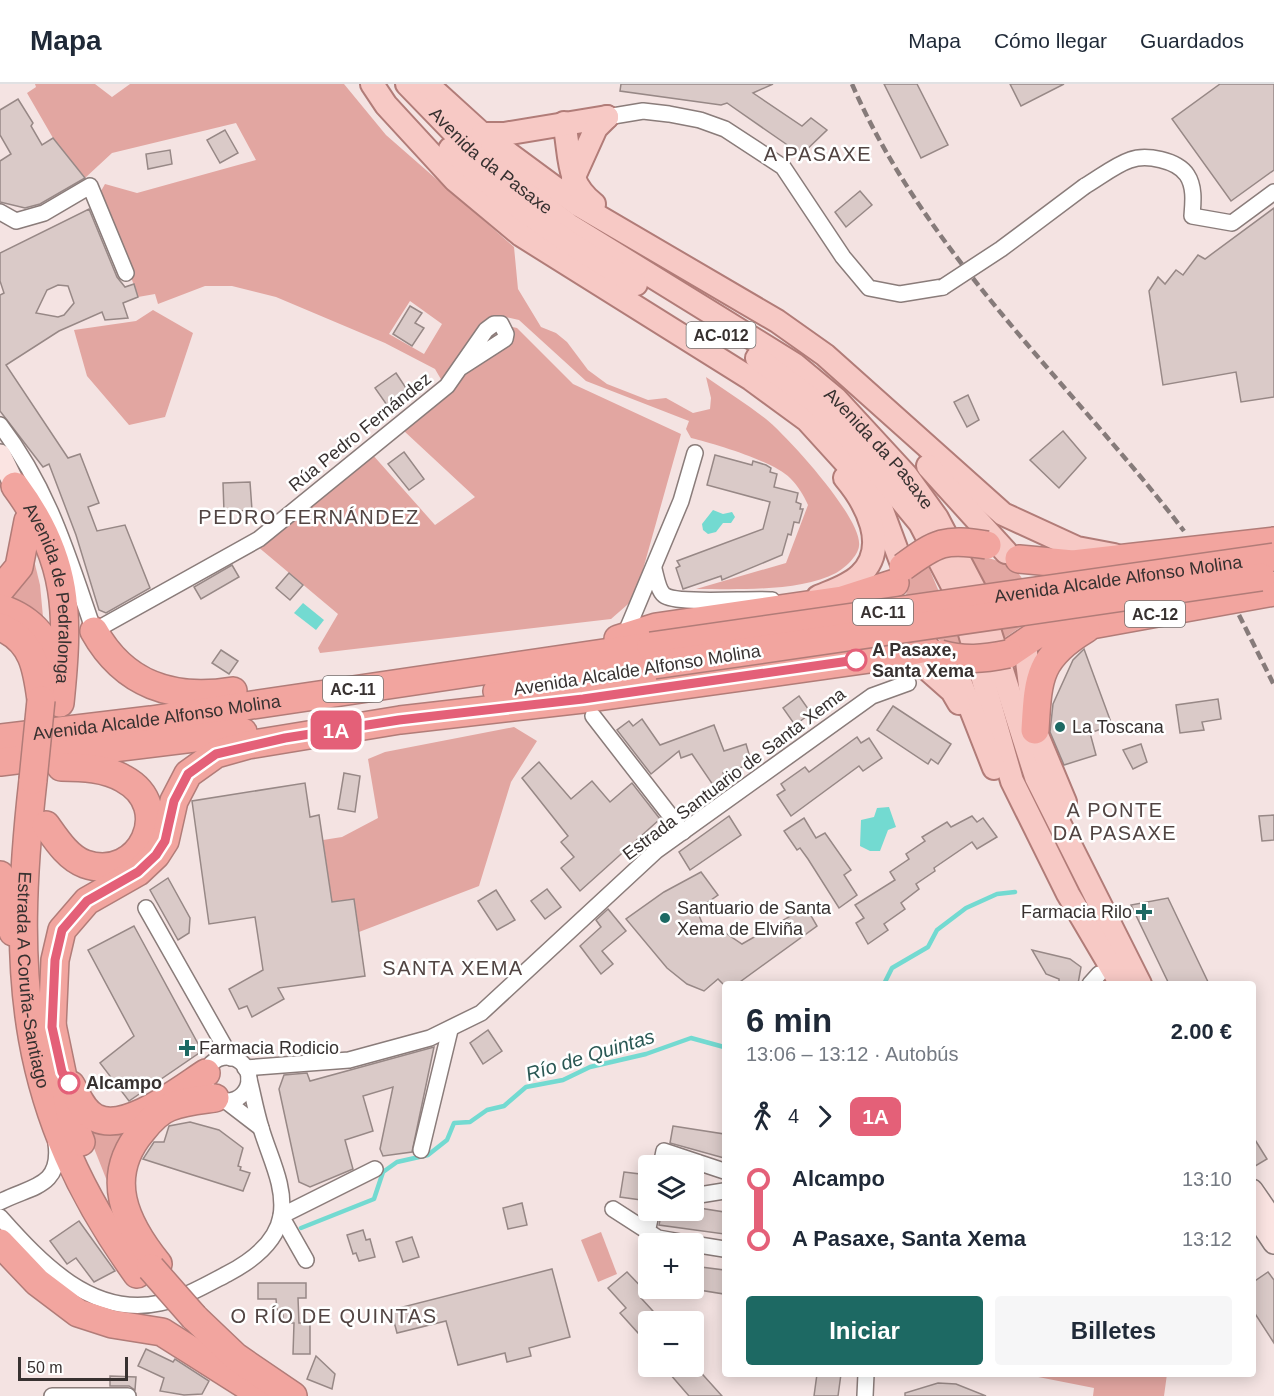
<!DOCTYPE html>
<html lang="es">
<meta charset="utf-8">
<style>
body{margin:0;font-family:Arial,sans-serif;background:#f6f6f7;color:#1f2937;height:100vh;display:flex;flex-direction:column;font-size:22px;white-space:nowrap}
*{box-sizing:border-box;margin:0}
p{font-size:20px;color:#747a83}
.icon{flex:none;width:33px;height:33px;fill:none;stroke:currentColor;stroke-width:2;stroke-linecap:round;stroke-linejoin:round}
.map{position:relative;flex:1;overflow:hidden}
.side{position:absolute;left:722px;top:897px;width:534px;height:396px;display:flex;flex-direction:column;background:#fff;border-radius:6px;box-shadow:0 3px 15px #0003}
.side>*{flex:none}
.badge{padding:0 12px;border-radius:9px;font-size:21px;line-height:39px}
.buttons{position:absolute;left:638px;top:1071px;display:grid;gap:12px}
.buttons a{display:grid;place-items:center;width:66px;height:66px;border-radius:6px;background:#fff;box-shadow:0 3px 15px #0003;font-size:30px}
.scale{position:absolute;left:18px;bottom:15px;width:110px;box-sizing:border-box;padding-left:6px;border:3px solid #373130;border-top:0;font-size:16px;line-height:21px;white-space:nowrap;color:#373130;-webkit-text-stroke:4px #fff;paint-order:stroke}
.map>.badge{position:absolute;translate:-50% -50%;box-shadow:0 0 0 3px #fff}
.legs{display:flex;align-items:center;gap:9px;height:66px;padding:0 24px;font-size:20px}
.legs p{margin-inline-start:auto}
.summary{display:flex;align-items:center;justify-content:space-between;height:102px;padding:0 24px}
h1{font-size:33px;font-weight:600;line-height:45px}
.primary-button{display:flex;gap:12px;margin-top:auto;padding:12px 24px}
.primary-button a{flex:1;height:69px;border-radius:6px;background:#1d6963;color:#fff;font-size:24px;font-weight:600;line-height:69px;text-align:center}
.primary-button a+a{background:#f6f6f7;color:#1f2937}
ul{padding:0 24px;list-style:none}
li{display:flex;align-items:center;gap:21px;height:60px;font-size:22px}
li i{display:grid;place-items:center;width:9px;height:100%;margin:0 8px;background:currentColor}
li i::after{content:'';width:15px;height:15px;margin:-8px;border:4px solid;border-radius:50%;background:#fff}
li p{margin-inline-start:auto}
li:first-child i{background:linear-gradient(#0000 50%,currentColor 0)}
li:last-child i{background:linear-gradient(currentColor 50%,#0000 0)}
header{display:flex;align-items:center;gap:36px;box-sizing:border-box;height:84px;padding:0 30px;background:#fff;border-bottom:2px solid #e0e1e3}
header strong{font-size:28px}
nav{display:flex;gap:33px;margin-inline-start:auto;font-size:21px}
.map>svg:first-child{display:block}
.green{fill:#e2a6a1;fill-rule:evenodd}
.water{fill:#73dad1}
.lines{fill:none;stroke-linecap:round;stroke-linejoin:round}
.stream{stroke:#73dad1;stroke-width:4.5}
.building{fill:#dacac8;stroke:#978886;stroke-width:1.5;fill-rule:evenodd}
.street-casing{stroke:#8a7c7a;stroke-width:18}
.secondary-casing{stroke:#8a7c7a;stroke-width:24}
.primary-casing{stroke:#b17c78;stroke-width:26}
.highway-casing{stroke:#b17c78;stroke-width:30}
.street{stroke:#fff;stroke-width:15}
.secondary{stroke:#fbe4e2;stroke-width:21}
.primary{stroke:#f7c9c5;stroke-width:22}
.highway{stroke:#f2a59f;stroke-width:27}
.rail{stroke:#867b7a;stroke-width:4.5;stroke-dasharray:9 4.5;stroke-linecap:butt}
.street-bridge-casing{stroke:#8a7c7a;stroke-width:18;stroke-linecap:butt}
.highway-bridge-casing{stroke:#b17c78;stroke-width:30;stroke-linecap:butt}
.street-bridge{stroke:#fff;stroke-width:15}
.highway-bridge{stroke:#f2a59f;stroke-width:27}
.line-1-casing{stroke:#fff;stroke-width:14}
.line-1{stroke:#e46078;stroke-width:9}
.stop-1-dot{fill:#fff;stroke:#e46078;stroke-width:3}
.poi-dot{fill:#1d6963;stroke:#fff;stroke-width:2}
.labels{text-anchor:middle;stroke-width:5;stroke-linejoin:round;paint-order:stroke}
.shield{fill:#fff;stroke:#736f6e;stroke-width:1.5}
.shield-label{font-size:16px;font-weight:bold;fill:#373130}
.street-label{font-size:18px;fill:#373130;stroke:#fff}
.stop-label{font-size:18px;font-weight:bold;fill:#373130;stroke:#fff;text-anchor:start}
.poi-label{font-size:18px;fill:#373130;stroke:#fff;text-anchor:start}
.neighbourhood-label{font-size:20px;letter-spacing:1.5px;fill:#514442;stroke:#fff}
.water-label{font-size:20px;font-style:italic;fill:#2a5854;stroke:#fff}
</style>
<header>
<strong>Mapa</strong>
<nav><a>Mapa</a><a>Cómo llegar</a><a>Guardados</a></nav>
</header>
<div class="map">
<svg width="1274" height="1312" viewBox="0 0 1274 1312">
<rect width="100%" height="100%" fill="#f4e3e2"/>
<g class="green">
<path d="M35,0h60l17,13 18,-13h214l42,51 128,112 4,42 23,38 15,6 11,9 21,28 19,14 41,16 18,-2 27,15 17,-4 1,-11 -5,-21c20,14 41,27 60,42 22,18 97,100 93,127 -1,10 -14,22 -23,27 -36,19 -99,16 -140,16l90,-26 22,-58c-5,-11 -10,-19 -18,-27 -17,-17 -75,-34 -99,-40l-5,-9 3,-8 -103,-40 -67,-61 -18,-4 -16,6 -43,59 -7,-12 -50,-26 -109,-46 -44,-11h-27l-47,18 -3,-10 -17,3 -37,-106 4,-7 32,9 119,-33 -20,-37 -124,30 -27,25 -32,-40 -26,-45 9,-6zM410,217l32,23 -18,30 -35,-20z"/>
<path d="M153,226l40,23 -28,84 -36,8 -42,-49 -13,-46 62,-9z"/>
<path d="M508,242l9,2 56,56 108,50 -46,164 -24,21 -291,34 -2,-5 20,-34 -81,-68 115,-92 63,71 40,-28 -71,-66 43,-36 40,-61z"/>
<path d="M969,470c18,3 51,9 56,32 2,11 0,26 0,38l-22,15 -18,-51z"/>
<path d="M33,472l7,29 3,32 -37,-21z"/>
<path d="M926,477l36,85 -20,-4 -28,-22 -8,-25 4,-20z"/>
<path d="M514,643l23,14 -26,41 -32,104 -120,46 -5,-33 -22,3 -9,-62 19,-3 36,-19 -10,-59 17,-7z"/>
<path d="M84,1039l44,5 -17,63z"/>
<path d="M601,1148l16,42 -19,8 -17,-42z"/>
<path d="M1023,1290h144l-3,22h-71l1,-8z"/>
</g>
<g class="water">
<path d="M713,426l10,4 9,-2 3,5 -4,6h-8l-7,9 -8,2 -5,-4 -1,-6z"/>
<path d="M303,519l21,17 -8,10 -22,-17z"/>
<path d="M889,723l7,20 -8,3 -8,21h-10l-10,-5 1,-26 13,-3 3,-9z"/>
</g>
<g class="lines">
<g class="stream">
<path d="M884,900l8,-16 36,-21 9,-17 29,-22 31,-14 18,-2"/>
<path d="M301,1144l73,-29 9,-27 14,-10 31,-7 19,-15 7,-17 16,-1 17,-12 17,-4 22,-19 37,-7 27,-13 56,-13 45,-16 33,9"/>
</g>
</g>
<g class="building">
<path d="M621,0h152l-20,9 49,33 9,-8 16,12 -28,27 -13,-13 -59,-41 -6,2 -101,-14z"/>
<path d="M884,0h33l31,61 -27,13z"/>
<path d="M1010,0h54l-43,22z"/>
<path d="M1220,0h54v86l-43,31 -59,-82z"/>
<path d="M18,15l15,24 -2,3 11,19 11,-7 32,40 -45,26 -15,4 -25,-6v-41l11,-7 -11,-19v-25z"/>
<path d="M225,46l13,23 -18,10 -13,-23z"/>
<path d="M170,66l2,14 -24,5 -2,-15z"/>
<path d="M860,107l12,14 -26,22 -11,-15z"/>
<path d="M1274,124v189l-33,5 -5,-30 -73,13 -14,-94 9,-14 7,7 11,-14 7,5 15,-20 7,4z"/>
<path d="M89,125l28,68 8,10 9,-3 4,13 -15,6 5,15 -23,2 -3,-8 -43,19 -53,34 62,93 12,-4 19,49 -11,4 9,24 28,-6 25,63 -44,25 -7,-3 -23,-75 -27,-71 -6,3 -43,-56v-116l4,-2 -4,-12v-28zM58,201l10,1 6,17 -10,12 -6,2 -22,-4 11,-23z"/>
<path d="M410,222l12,7 -7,10 9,5 -12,18 -19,-12z"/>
<path d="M396,289l14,21 -21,14 -14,-20z"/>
<path d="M968,311l11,25 -12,7 -13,-25z"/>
<path d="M1063,347l23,27 -27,30 -29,-28z"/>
<path d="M404,368l20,27 -15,11 -21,-26z"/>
<path d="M715,371l37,10 1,-4 13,4 5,3 -1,4 7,2 -3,13 24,6 -2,9 5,2 -1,5h3l-4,14 -5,-1 -3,13 -3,-1 -6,21 -60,25 -1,-4 -38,13 -7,-21 4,-2 -3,-5 86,-32 7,-27 -63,-17z"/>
<path d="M250,398l2,28 -28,2 -1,-29z"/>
<path d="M232,481l7,12 -38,22 -7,-12z"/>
<path d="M289,489l14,12 -13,15 -14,-12z"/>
<path d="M1084,565l28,76 -22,8 6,22 -32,10 -14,-33 3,-28 20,-44z"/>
<path d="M221,566l17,11 -9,13 -17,-11z"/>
<path d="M799,612l12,17 -16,12 -12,-17z"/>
<path d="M1218,615l3,20 -19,3 2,8 -24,3 -4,-28z"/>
<path d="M893,622l58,38 -13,20 -7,-5 -3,5 -51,-34z"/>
<path d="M642,635l18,26 54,-20 10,26 22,-7 6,20 -29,9 3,6 -11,9 -23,-34 -11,4 -2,-7 -28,23 -34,-44 12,-9 4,5z"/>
<path d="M857,653l4,6 8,-5 13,20 -19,13 -4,-5 -68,50 -14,-21 8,-5 -4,-6 24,-17 4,5z"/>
<path d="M1141,660l6,18 -14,7 -10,-19z"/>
<path d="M539,678l32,37 21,-18 18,21 22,-19 28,36 -80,72 -19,-23 13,-11 -13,-15 7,-6 -46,-58z"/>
<path d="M344,689l16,3 -5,36 -17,-3z"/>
<path d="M305,699l5,34 9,-2 13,87 22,-3 11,77 -87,12 6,11 -32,18 -5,-11 -8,3 -10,-20 34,-19 -8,-53 -46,7 -17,-123z"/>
<path d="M1274,731v25l-12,1 -3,-25z"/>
<path d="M729,732l12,19 -51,35 -11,-18z"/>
<path d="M972,732l5,6 6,-4 14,19 -20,12 -5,-7 -38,26 1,3 -19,13 3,5 -18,14 4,6 -21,15 4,6 -20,14 -12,-21 8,-5 -9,-13 40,-25 -5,-8 19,-13 -3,-5 19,-13 -3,-4 25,-15 4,5z"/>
<path d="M804,734l12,20 9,-5 26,37 -7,5 13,20 -18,13 -31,-49 -8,-11 -3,2 -13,-19z"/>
<path d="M701,788l17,23 -21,15 7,18 20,4 18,12 64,-37 11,19 -80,58h-14l-5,-5 -14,12 -17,-7 -20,-16 -41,-49 38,-27z"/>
<path d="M168,794l22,40 -1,15 -11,7 -28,-50z"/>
<path d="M547,805l14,18 -16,12 -14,-18z"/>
<path d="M496,806l19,30 -18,10 -19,-29z"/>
<path d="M1168,814l41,86h-40l-38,-79z"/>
<path d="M608,825l18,22 -24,20 11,13 -12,10 -21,-28 21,-19 -5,-7z"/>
<path d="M134,842l68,125 -73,50 -29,-38 34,-27 -46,-86z"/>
<path d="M1032,866l38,9 11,8 -3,17 -19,-1v-4l-13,-5z"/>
<path d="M488,946l14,21 -19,13 -13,-21z"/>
<path d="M434,963l-22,105 -29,4 -3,-7 13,-62 -30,9 10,35 -28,9 8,29 -43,18 -11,-5 -20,-93 5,-14 23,-2 3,8z"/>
<path d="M190,1038l29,8 24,18 -5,18 3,1 -1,3 10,3 -7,18 -100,-32 11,-17h10l5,-16z"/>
<path d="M673,1042l51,8v24l-54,-15z"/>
<path d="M1252,1051l15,24 -15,9z"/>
<path d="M624,1088l24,3v26l-28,-4z"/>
<path d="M522,1119l5,22 -19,4 -5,-21z"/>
<path d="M693,1123l31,5v22l-65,-9 3,-15h31z"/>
<path d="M79,1137l36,50 -21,11 -18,-24 -9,6 -17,-23z"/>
<path d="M363,1146l3,10 4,-1 5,18 -16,4 -3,-8 -3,1 -6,-19z"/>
<path d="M412,1153l7,20 -16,5 -7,-20z"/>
<path d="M693,1182l31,4v24l-31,-5z"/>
<path d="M552,1185l18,68 -41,11 2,8 -24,6 -2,-9 -47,12 -12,-44 -49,12 -6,-23z"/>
<path d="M627,1188l20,21 -6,5 22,24h-15v22l-28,-31 6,-5 -18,-20z"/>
<path d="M1268,1188l6,8v63l-22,-34v-26z"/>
<path d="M258,1199h48v15h-8l1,25h11v31h-17l1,-31h-11v-13h-6l-1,-11h-18z"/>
<path d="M146,1265l27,13 2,-3 34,22 -7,13 -18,1 -24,-4 4,-13 -26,-12z"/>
<path d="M316,1272l19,18 -3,15 -25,-10z"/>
<path d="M663,1282h32l27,30h-33z"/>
<path d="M817,1290h24l-3,22h-24z"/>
<path d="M110,1292l26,1 -1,13 -6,-4h-19z"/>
<path d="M938,1299l18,1 30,12h-81v-3z"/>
</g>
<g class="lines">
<defs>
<g id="street">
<path d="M607,33l36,-6 26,3 31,6 25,9 58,38 60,90 26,31 31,6 43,-7"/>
<path d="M1085,102c14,-8 30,-21 45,-26 16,-6 47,0 57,15 8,12 6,28 5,41l40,7 42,-31"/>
<path d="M0,128l16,9 28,-8 46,-27 36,87"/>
<path d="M0,341c49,64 68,131 94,206l165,-92 188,-153 39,-56 8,-6h7l5,10 -1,5 -45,29"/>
<path d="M654,485c2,7 4,21 10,26 13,10 86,3 108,5"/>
<path d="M624,553l57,-136 14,-48"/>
<path d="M593,632l90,116"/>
<path d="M146,824l85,150"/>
<path d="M1090,900l9,-10"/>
<circle cx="227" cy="995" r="22"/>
<path d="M245,984l104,-8 81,-22 51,-25 175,-162 216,-155 36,-13"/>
<path d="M226,1017l35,27"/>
<path d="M421,1066l29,-120"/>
<path d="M661,1082l3,-15 60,20"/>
<path d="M693,1112l31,-5"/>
<path d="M0,1118c30,-16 62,-14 56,-59"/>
<path d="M613,1125l45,29 34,6"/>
<path d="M0,1133c41,46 92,101 160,86 24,-5 46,-18 67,-29 23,-12 49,-30 54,-58 5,-30 -12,-60 -20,-88 -5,-16 -8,-33 -12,-49"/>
<path d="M647,1148l5,-22"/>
<path d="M693,1160l31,5"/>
<path d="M306,1176l-25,-44 94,-47"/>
<path d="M52,1312h76"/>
<path d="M865,1312l1,-22"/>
</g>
<g id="secondary">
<path d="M0,371l15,31"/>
<path d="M1252,1106l20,29"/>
<path d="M1252,1126l22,33"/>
</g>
<g id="primary">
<path d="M372,0l14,21 69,75 66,55 230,144 56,41 70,77 26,70"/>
<path id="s1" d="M407,0l63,65 99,76 225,139 42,35 70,76 31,43 42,80 57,179 104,207"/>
<path d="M427,0l55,50 95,70 200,117 48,34 178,159 74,34 37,7"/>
<path d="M564,39c7,32 1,59 30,81"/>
<path d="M482,50h22l103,-17"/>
<path d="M450,65c57,54 119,95 186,135"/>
<path d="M573,95l23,-51 11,-11"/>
<path d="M757,274l57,43 36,37 70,85 41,79 51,179 56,113 53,90"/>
<path d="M928,382l78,86"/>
<path d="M818,513c14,-6 31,-11 42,-22 30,-28 6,-72 -15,-97"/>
<path d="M1025,560l7,59"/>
<path d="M940,570l21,30 33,84"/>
<path d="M884,573l42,11 26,23 7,12"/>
<path d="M1037,651l28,67"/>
</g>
<g id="highway">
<path id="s2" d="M15,402c55,74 54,129 45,217"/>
<path d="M1019,475l54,5 201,-23"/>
<path d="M0,506l19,-23 9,-46"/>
<path d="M0,524c34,11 51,33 57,68"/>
<path d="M0,543c33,13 37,42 41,73"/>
<path d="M94,547c30,54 79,70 139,60"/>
<path d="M618,555l38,-12 186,-27 53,-17"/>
<path d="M1008,570l28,-19 238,-43"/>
<path d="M497,607l157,-26"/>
<path d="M1035,646c3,-52 3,-72 51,-101"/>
<path id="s3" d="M0,654l151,-18 500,-74"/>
<path d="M0,678l243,-30"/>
<path id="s4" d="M33,696c-22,195 -14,330 104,494"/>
<path d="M46,741c10,14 22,33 39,39 56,19 91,-57 39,-85 -18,-11 -42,-12 -63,-12"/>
<path d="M0,791l13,57"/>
<path d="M49,926l22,106 10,26"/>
<path d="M52,943l3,-67 7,-30 25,-29 51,-29 18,-17 9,-14 9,-40 14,-27 28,-20 32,-9 152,-25 183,-21 301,-42 42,-9"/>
<path d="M71,1001c7,12 12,27 25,33 30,15 85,-29 110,-45"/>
<path d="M0,1159l37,39 41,31 34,11 50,8 101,64"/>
<path d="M158,1180c-33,-41 -55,-87 -16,-133 7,-9 17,-20 28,-24 14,-6 30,-7 45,-9"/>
<path d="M194,1233l42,40 57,39"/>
</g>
</defs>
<use href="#street" class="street-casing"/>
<use href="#secondary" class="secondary-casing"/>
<use href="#primary" class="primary-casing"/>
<use href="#highway" class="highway-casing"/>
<use href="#street" class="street"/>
<use href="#secondary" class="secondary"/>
<use href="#primary" class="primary"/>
<use href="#highway" class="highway"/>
<g class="rail">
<path d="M852,0c73,169 222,303 332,447"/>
<path d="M1239,531l35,70"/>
</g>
<defs>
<path id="street-bridge" d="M943,203l58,-38 84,-63"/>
<g id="highway-bridge">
<path d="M903,483c34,-25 42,-29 84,-22"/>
<path id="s5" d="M651,562l623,-89"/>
<path d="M940,570c25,7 43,5 68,0"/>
<path d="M654,581l607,-88"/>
<path d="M33,696l8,-80"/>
<path d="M151,1184l43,49"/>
</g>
</defs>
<use href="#street-bridge" class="street-bridge-casing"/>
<use href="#highway-bridge" class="highway-bridge-casing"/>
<use href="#street-bridge" class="street-bridge"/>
<use href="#highway-bridge" class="highway-bridge"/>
</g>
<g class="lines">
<defs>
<path id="line-1" d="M69,999l-7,-11 -10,-45 3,-67 7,-30 25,-29 51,-29 18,-17 9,-14 9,-40 14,-27 28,-20 69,-16 114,-18 184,-21 273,-39"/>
</defs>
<use href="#line-1" class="line-1-casing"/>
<use href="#line-1" class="line-1"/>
</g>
<g class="stop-1-dot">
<circle cx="856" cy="576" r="10"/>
<circle cx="69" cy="999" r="10"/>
</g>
<g class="poi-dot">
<circle cx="1060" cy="643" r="6"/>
<path d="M1141 819h6v6h6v6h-6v6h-6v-6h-6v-6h6z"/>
<circle cx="665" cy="834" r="6"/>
<path d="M184 955h6v6h6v6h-6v6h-6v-6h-6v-6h6z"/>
</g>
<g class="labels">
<g class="shield">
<rect x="686.5" y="238" width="69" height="26" rx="4.5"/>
<rect x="853" y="515" width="60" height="26" rx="4.5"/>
<rect x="1125" y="517" width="60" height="26" rx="4.5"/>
<rect x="323" y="592" width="60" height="26" rx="4.5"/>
</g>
<g class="shield-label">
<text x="721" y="257">AC-012</text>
<text x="883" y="534">AC-11</text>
<text x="1155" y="536">AC-12</text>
<text x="353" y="611">AC-11</text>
</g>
<g class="street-label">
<text dy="6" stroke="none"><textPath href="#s1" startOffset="114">Avenida da Pasaxe</textPath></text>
<text transform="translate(360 348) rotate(-39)" y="6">Rúa Pedro Fernández</text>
<text dy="6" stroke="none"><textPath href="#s1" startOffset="600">Avenida da Pasaxe</textPath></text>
<text dy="6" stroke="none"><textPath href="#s5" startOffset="472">Avenida Alcalde Alfonso Molina</textPath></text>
<text dy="6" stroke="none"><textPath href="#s2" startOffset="116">Avenida de Pedralonga</textPath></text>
<text transform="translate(637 586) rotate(-9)" y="6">Avenida Alcalde Alfonso Molina</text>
<text dy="6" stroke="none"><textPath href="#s3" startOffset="158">Avenida Alcalde Alfonso Molina</textPath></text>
<text transform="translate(734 690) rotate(-37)" y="6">Estrada Santuario de Santa Xema</text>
<text dy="6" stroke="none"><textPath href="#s4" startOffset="201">Estrada A Coruña-Santiago</textPath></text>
</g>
<g class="stop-label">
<text x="872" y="572">A Pasaxe,<tspan x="872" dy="21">Santa Xema</tspan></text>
<text x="86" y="1005">Alcampo</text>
</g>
<g class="poi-label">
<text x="1072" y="649">La Toscana</text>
<text x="677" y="830">Santuario de Santa<tspan x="677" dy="21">Xema de Elviña</tspan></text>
<text x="1132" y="834" text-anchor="end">Farmacia Rilo</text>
<text x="199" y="970">Farmacia Rodicio</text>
</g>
<g class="neighbourhood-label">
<text x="818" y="77">A PASAXE</text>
<text x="309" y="440">PEDRO FERNÁNDEZ</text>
<text x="1115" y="733">A PONTE<tspan x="1115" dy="23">DA PASAXE</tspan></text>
<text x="453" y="891">SANTA XEMA</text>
<text x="334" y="1239">O RÍO DE QUINTAS</text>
</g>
<g class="water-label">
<text transform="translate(590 971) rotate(-17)" y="7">Río de Quintas</text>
</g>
</g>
</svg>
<div class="buttons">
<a><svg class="icon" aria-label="layers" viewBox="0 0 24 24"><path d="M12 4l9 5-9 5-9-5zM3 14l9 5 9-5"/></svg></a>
<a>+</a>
<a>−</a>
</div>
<div class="scale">50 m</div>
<b class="badge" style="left:336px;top:646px;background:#e46078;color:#fff">1A</b>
<section class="side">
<div class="summary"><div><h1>6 min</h1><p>13:06 – 13:12 · Autobús</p></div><b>2.00 €</b></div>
<div class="legs"><svg class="icon" aria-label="walk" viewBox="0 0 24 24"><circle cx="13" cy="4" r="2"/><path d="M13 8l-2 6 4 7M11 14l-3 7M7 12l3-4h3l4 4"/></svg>4<svg class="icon" aria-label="forward" viewBox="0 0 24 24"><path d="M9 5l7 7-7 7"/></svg><b class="badge" style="background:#e46078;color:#fff">1A</b></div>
<ul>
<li><i style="color:#e46078"></i><b>Alcampo</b><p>13:10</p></li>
<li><i style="color:#e46078"></i><b>A Pasaxe, Santa Xema</b><p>13:12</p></li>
</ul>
<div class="primary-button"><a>Iniciar</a><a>Billetes</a></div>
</section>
</div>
